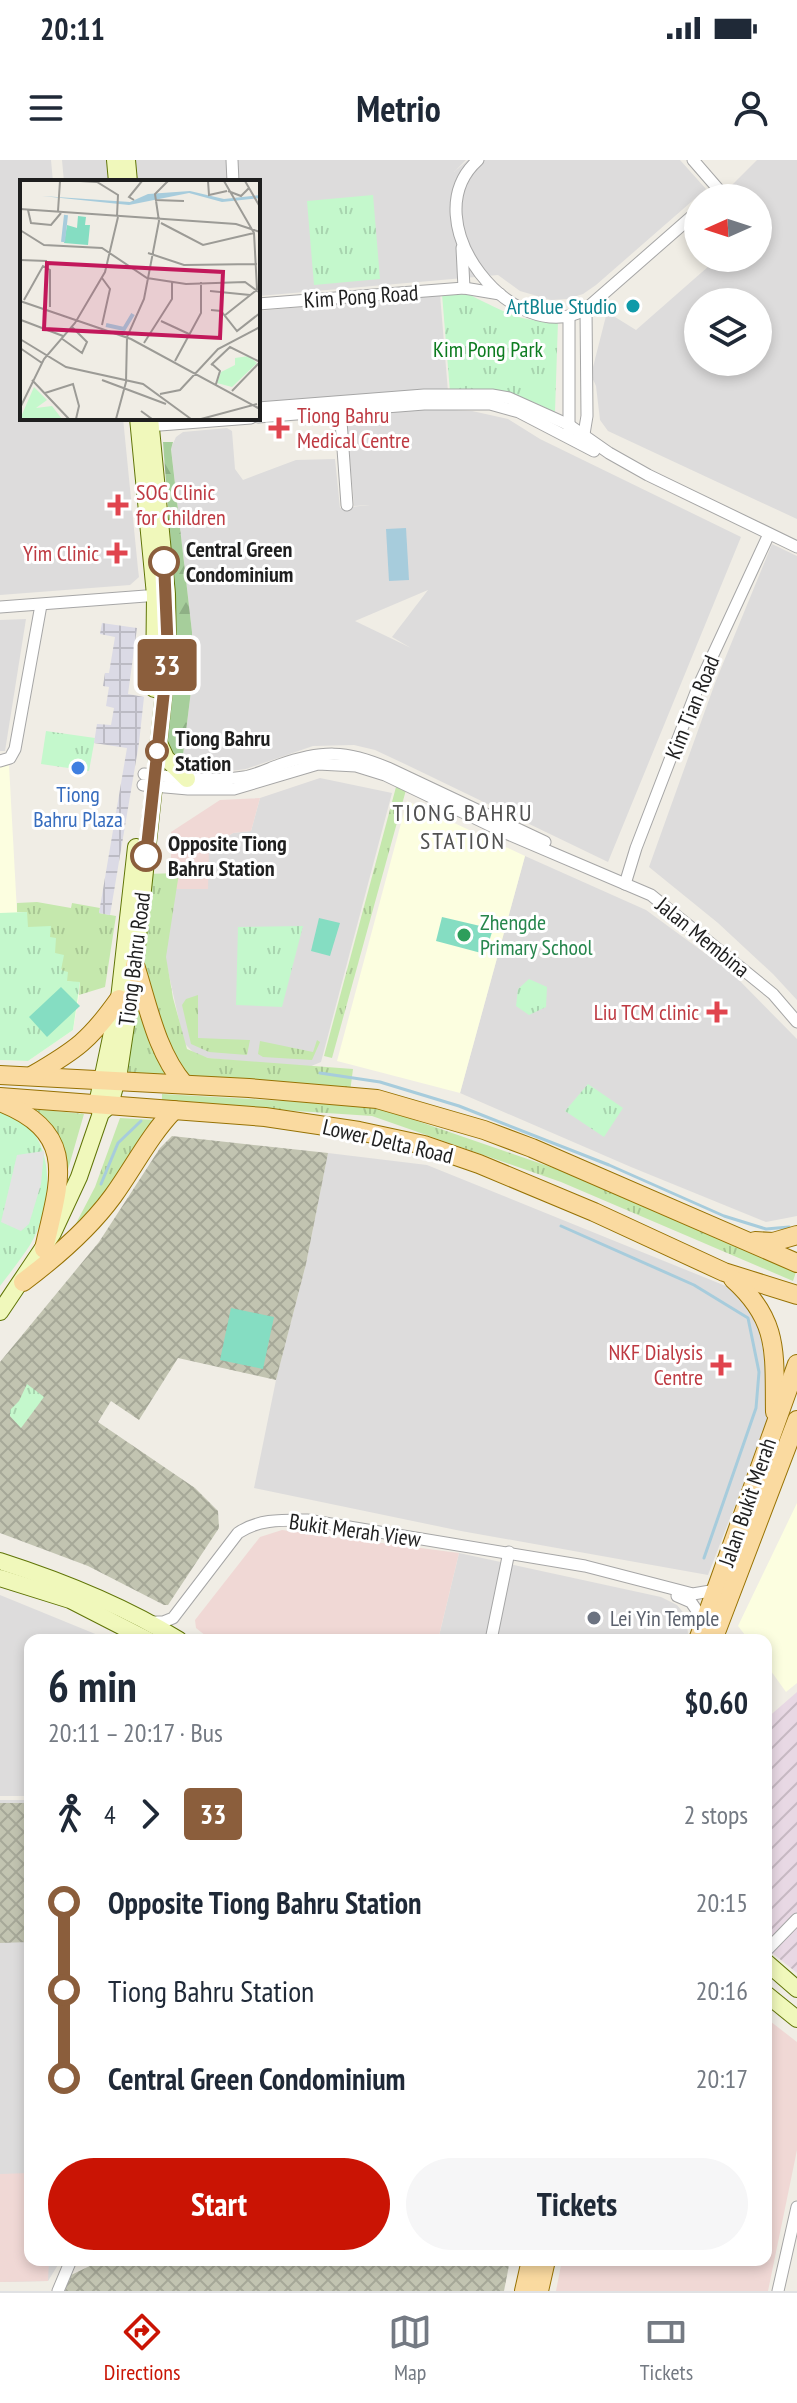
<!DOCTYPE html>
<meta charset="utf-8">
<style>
body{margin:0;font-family:"PT Sans Narrow",sans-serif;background:#f6f6f7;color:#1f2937;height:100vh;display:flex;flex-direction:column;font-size:30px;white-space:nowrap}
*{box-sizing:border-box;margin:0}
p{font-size:26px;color:#747a83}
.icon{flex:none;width:44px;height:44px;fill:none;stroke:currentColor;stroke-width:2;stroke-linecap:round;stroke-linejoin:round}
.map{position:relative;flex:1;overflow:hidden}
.panel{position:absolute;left:24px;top:1474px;width:748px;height:632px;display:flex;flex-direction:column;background:#fff;border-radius:16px;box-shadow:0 4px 12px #0003}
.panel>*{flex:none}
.badge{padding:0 16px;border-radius:6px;font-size:28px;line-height:52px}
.needle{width:52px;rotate:267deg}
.fabs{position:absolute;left:684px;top:24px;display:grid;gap:16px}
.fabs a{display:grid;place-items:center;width:88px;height:88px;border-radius:50%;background:#fff;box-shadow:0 4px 12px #0003;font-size:40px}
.map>.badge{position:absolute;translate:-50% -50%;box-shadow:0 0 0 4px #fff}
.legs{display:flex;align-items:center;gap:12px;height:88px;padding:0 24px;font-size:26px}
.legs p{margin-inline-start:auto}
.head{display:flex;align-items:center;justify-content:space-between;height:136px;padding:0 24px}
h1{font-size:44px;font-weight:700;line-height:60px}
.primary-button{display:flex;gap:16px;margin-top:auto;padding:16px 24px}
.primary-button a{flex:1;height:92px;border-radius:48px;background:#ca1404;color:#fff;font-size:32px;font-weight:700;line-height:92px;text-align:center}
.primary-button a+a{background:#f6f6f7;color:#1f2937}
ul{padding:0 24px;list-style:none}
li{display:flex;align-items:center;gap:28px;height:88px;font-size:30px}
li i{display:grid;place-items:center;width:12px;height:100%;margin:0 10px;background:currentColor}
li i::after{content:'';width:20px;height:20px;margin:-10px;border:6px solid;border-radius:50%;background:#fff}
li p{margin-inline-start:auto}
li:first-child i{background:linear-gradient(#0000 50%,currentColor 0)}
li:last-child i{background:linear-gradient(currentColor 50%,#0000 0)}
.status{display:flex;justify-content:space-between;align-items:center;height:56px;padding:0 40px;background:#fff;direction:ltr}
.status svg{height:22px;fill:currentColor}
header{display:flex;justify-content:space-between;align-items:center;height:104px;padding:0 24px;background:#fff;font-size:36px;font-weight:700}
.tab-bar{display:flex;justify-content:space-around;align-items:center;height:112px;border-top:2px solid #e0e1e3;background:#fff;font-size:22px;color:#747a83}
.tab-bar a{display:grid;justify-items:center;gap:4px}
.tab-bar .current{color:#ca1404}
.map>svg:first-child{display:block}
.residential{fill:#dddcdc;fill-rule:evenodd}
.commercial{fill:#f0d8d5}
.industrial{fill:url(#industrial-furrows)}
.education{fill:#fcfee0}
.construction{fill:url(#construction-cross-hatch)}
.grass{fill:url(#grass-tufts)}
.forest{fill:url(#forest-firs)}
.park{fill:url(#park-tufts)}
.pitch{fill:#85ddc2}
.parking{fill:#e3e3e3}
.plaza{fill:url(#plaza-grid)}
.water{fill:#a7ccdc}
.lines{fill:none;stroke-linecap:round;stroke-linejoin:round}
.stream{stroke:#a7ccdc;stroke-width:3}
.minor-casing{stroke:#a6a6a6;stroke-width:13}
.secondary-casing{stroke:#607507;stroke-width:18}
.primary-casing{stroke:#977203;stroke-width:20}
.minor{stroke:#fff;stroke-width:11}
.secondary{stroke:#f0f8bb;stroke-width:16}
.primary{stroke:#fadaa0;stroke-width:18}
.line-1-casing{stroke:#fff;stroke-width:18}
.line-1{stroke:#8b5e3c;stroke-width:12}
.culture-dot{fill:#0f9aa8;stroke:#fff;stroke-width:3}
.health-dot{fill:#e0444e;stroke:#fff;stroke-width:3}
.stop-1-dot{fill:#fff;stroke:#8b5e3c;stroke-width:4}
.shop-dot{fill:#3f7fe0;stroke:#fff;stroke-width:3}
.leisure-dot{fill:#2e9e5b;stroke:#fff;stroke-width:3}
.worship-dot{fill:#6b7280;stroke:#fff;stroke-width:3}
.labels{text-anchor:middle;stroke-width:6;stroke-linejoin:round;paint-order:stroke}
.street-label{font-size:22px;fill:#1f1f1f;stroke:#fff}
.culture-label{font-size:22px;fill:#0d838f;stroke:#fff;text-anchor:end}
.park-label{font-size:22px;fill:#0e7c20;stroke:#fff}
.health-label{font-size:22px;fill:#be3a42;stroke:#fff;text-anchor:end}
.stop-label{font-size:22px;font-weight:bold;fill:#1f1f1f;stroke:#fff;text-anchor:start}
.shop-label{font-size:22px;fill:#366cbe;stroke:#fff}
.leisure-label{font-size:22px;fill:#27864d;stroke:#fff;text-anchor:start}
.worship-label{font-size:22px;fill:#5b616d;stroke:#fff;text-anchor:start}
.neighbourhood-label{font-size:24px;letter-spacing:2px;fill:#525252;stroke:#fff}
.inset-river{fill:none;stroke:#a7ccdc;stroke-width:4}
.inset-road{fill:none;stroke:#9c9b96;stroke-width:2}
.view{fill:#c2185b;fill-opacity:0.15;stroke:#c2185b;stroke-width:4}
.inset-edge{fill:none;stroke:#1f1f1f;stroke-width:4}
</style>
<div class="status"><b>20:11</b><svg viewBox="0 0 49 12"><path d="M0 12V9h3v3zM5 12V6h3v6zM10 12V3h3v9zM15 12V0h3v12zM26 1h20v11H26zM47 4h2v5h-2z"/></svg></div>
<header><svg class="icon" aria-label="menu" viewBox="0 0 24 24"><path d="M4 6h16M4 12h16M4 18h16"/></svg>Metrio<svg class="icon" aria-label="person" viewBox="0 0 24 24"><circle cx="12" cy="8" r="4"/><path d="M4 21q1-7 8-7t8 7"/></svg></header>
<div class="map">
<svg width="797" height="2131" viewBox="0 0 797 2131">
<defs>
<pattern id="industrial-furrows" width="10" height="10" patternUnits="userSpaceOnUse" patternTransform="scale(2)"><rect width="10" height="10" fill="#e8d8e4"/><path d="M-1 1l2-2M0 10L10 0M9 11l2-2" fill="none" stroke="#c7b9c3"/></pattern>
<pattern id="construction-cross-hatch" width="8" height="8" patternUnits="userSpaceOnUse" patternTransform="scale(2)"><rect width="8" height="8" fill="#c2c4b1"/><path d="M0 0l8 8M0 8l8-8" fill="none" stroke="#a6a898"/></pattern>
<pattern id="grass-tufts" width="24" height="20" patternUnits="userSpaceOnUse" patternTransform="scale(2)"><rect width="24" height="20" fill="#c5e8ad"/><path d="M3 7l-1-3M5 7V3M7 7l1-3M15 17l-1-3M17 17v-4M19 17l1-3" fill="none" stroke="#a9c794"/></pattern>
<pattern id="forest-firs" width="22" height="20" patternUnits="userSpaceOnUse" patternTransform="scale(2)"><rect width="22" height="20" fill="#a6ce9b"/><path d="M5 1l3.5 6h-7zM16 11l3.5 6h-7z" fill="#8eb085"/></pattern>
<pattern id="park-tufts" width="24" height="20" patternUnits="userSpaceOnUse" patternTransform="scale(2)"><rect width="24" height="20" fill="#c4f8cc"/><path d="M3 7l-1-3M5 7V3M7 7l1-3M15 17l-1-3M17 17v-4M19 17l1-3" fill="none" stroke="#a8d4af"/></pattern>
<pattern id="plaza-grid" width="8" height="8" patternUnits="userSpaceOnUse" patternTransform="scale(2)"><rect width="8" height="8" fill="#dbdae5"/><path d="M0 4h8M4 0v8" fill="none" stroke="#bcbbc4"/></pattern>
</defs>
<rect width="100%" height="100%" fill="#f0ede5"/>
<g class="residential">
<path d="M0,0h51l2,22h-31v236h101l15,151 1,8 -9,8 -130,10z"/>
<path d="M62,0h404l-12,12 14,-12h212l26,29 -110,96 -13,9 -16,5 -16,1 -31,-9 -22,-16 -239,21 -1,-114h-194z"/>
<path d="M757,0h40v359l-189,-88 -8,-11 -4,-34 -5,-11 16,-63 29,18 82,-72h40v-60h-24l-7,-8zM698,142h60v60h-60z"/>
<path d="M440,134l8,98 -190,16v-97z"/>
<path d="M436,249l36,2 36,8 32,20 201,98 -133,325 -201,-97 -32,-15 -21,-5 -41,1 -67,23 -23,3h-27l-9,-6 -4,-11 10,-80 -1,-43 -21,-184 5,-11 7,-5 44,-4 5,3 3,38 8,11 53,-20 39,-1 5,49 30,-3 -16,1 -7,-81 10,-12zM428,430l-36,47 19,11 -56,-27z"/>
<path d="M772,384l25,12v444l-24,-26 -55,-51 -69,-56 66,-184z"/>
<path d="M26,459l-21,132h-5v-131z"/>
<path d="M320,618l72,15 -71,269 -12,5h-11l-90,-9 -13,-4 -11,-11 -19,-86 6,-68 38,-41 24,-15 18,-2 9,-33z"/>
<path d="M525,696l121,54 86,63 65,66v177l-31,6 -135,-55 -171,-74z"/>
<path d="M328,993l99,12 321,130 23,55 -4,73 -59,152 -247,-44 -207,-43 22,-108 30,-116z"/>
<path d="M459,1393l202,44 16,8 9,11 2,18 -2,6h-248z"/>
<path d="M0,1435l110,45h-80v156h-30z"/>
<path d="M0,1640h30v460h31l-13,21 -48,1z"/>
</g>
<g class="commercial">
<path d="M260,638l-9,33 -18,2 -24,15 -1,41h-37v-57l49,-32z"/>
<path d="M282,1370l177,23 -21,87h-227l-15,-12 -1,-8 65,-83z"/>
<path d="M766,1858l31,24v108l-29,141h-212l6,-31h204z"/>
<path d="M30,2013v87h19l-1,21 -48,1v-108z"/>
</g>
<path class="industrial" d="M797,1532v281l-31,-25v-229z"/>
<g class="education">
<path d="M0,605h9l8,147 62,83 -6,35 -45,31 -28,-1z"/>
<path d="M407,641l118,55 -65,237 -123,-32z"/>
<path d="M797,1343v180l-11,9 -20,-28v-24h-17l-11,-14z"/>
</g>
<g class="construction">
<path d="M172,976l156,17 -22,111 -30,116 -98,-22 -39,62 -28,-19 -13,21 97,66 23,23 1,17 -51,77h-4l-76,-39 -88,-33v-171l99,-120 61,-94z"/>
<path d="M0,1643h30v139l-30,1z"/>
<path d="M123,2100h387l-6,31h-439l4,-15 25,-12z"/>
</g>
<g class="grass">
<path d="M396,627l10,3 -74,268 -8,-2z"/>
<path d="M179,713l-13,84 7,41 14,51 21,9 145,11 -3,23 -223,-14 19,-204z"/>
<path d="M37,742l34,6 1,-5 28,5 -1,5 17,3 -11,71 -26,8 1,-12 -14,-2 -17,-44 -22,-10v-15h-10v-9z"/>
<path d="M198,835v43l52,2 -3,15 -38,-3 -18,-8 -9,-39 4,-6z"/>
<path d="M317,880l3,2 -8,18 -49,-3 -5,-3 2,-13 53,11z"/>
<path d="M162,934l212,12 191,66 231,100 -3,9 -232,-99 -189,-66 -210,-14z"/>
<path d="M26,948l58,6 -30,104 1,-71z"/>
<path d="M120,958l36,2 -48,73 -38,42 25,-48z"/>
</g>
<path class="forest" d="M163,282h10l-2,7 21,183 1,43 -10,80 4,11c-11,-7 -19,-15 -21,-29 -3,-24 8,-49 9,-73 2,-74 -7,-149 -12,-222z"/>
<g class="park">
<path d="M373,35l7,84 -66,6 -7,-84z"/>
<path d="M463,132c37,16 52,31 95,29l-3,91c-42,-21 -59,-21 -105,-20l-8,-98z"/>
<path d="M46,571l49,7 -6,33 -48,-7z"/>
<path d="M27,752l1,15 23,-1 -1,11 6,1 -1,15 9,2 -3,15 7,2 -1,9 13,1 -7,48 -45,31 -28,-1v-147z"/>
<path d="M303,766l-21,81 -46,-2 2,-78z"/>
<path d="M529,819l18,8 -1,20 -17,8 -13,-9 2,-17z"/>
<path d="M588,924l35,24 -19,29 -39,-26z"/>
<path d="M0,951c5,2 13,3 18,7 40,26 34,91 12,127 -9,14 -20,28 -30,41z"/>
<path d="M27,1224l17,13 -23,31 -11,-12v-6l9,-9z"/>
</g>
<g class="pitch">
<path d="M442,757l51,12 -8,25 -49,-13z"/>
<path d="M319,758l21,5 -10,33 -19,-5z"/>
<path d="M61,827l19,19 -33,31 -18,-20z"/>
<path d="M231,1148l43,9 -11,52 -43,-9z"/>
</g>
<path class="parking" d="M44,991l-3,33 -12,40 -8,7 -20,-9 16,-67z"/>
<path class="plaza" d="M102,463l35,5 -9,66 16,3 -5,46 -29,172 -11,-2 28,-165 -33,-5 3,-19 14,1 3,-17 -8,-2 3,-19 -6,-1 2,-13h4l6,-36 -15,-3z"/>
<path class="water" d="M406,368l3,52 -20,1 -3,-52z"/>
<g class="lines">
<g class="stream">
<path d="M320,913l60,9 79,24 150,59 115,51 42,13 23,-2"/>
<path d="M101,1024l17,-41 23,-22"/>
<path d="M561,1066l133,59 54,33 11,54 -3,36 -52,150"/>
</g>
<defs>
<g id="minor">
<path d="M232,0l1,22"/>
<path d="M478,0c-68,61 37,191 108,149l112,-98"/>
<path d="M693,0l33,38"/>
<path d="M758,74l1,1"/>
<path d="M462,88l2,40"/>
<path d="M258,144l206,-16 36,6"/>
<path d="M340,247l7,98"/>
<path d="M258,248l166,-13h68l17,3 60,27 40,28 39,22 149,72"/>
<path d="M258,257l166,-13h66l29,8 75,39"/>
<path d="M147,266l104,-8"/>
<path d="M569,271v-115"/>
<path d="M583,280l4,-24 -1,-107"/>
<path d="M0,447l159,-12"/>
<path d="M0,601l10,-3 5,-9 26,-144"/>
<path d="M144,614c33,4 67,8 100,3 12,-2 24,-8 35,-12 43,-15 67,-15 109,3l157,74"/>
<path d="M143,625l45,4h46l84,-25 38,2 29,9 123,59 143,61 122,99 24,28"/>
<path d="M625,724l11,-36 62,-161 71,-153"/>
<path d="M677,1436l14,6 13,19"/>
<path d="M151,1462h12l10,-4 65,-85c20,-14 45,-13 69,-13l278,46 108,28 23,-4"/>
<path d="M491,1480l18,-88"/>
<path d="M766,1791l31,-32"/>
<path d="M58,2131l13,-31"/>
<path d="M778,2131l19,-84"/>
</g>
<g id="secondary">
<path d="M115,0l2,22"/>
<path d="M127,0l2,22"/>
<path d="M138,258l17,177 -1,94"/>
<path d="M159,583l7,15 21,21"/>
<path d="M101,953l-4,-9 22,-105 17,-152"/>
<path d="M0,1152l53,-79 26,-56 22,-64 9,-8 9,-33 16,-107 33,-311 -1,-60 -17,-176"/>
<path d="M0,1401c62,20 123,44 179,79"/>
<path d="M0,1418l70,22 78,40"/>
<path d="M766,1802l31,27"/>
<path d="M766,1834l31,25"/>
</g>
<g id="primary">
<path d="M135,805c13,40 21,86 49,119"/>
<path d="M0,915l249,13 128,11 107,31 48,18 265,115"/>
<path d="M33,915c43,-25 57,-35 86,-76"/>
<path d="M0,937l265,20 94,14 65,14 55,19 115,48 130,60 73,23"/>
<path d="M0,942c80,31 59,80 44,147"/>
<path d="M755,1081l18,1 24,-7"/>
<path d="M733,1119c47,42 41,75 42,133"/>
<path d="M23,1122c32,-24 66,-53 90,-86 21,-29 36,-60 61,-86"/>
<path d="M698,1480l99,-276"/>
<path d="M713,1480l84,-220"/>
<path d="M524,2131l7,-31"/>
<path d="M539,2131l7,-31"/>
</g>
</defs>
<use href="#minor" class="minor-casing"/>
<use href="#secondary" class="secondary-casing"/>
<use href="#primary" class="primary-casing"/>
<use href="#minor" class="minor"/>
<use href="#secondary" class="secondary"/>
<use href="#primary" class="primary"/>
</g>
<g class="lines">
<defs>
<path id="line-1" d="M146,696l22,-202 -4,-92"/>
</defs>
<use href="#line-1" class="line-1-casing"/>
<use href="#line-1" class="line-1"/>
</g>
<circle class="culture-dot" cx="633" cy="146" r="8"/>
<g class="health-dot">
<path d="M275 256h8v8h8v8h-8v8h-8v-8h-8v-8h8z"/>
<path d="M114 333h8v8h8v8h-8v8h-8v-8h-8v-8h8z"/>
<path d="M113 381h8v8h8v8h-8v8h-8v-8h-8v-8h8z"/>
<path d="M713 840h8v8h8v8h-8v8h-8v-8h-8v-8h8z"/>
<path d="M717 1193h8v8h8v8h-8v8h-8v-8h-8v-8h8z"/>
</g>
<g class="stop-1-dot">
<circle cx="164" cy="402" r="14"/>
<circle cx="157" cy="591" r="10"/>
<circle cx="146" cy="696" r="14"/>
</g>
<circle class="shop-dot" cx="78" cy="608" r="8"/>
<circle class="leisure-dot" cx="464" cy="775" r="8"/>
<circle class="worship-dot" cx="594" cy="1458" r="8"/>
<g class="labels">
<g class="street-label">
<text transform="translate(361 136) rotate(-4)" y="8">Kim Pong Road</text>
<text transform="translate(692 547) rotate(-68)" y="8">Kim Tian Road</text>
<text transform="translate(703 777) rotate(39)" y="8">Jalan Membina</text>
<text transform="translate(134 799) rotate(-83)" y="8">Tiong Bahru Road</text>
<text transform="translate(388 981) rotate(13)" y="8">Lower Delta Road</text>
<text transform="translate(747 1342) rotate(-71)" y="8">Jalan Bukit Merah</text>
<text transform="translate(355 1370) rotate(8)" y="8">Bukit Merah View</text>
</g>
<g class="culture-label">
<text x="617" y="154">ArtBlue Studio</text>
</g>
<g class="park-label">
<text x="488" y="197">Kim Pong Park</text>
</g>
<g class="health-label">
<text x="297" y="263" text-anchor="start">Tiong Bahru<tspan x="297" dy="25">Medical Centre</tspan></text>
<text x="136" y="340" text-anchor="start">SOG Clinic<tspan x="136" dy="25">for Children</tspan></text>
<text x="99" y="401">Yim Clinic</text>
<text x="699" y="860">Liu TCM clinic</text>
<text x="703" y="1200">NKF Dialysis<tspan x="703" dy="25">Centre</tspan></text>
</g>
<g class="stop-label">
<text x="186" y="397">Central Green<tspan x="186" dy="25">Condominium</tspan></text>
<text x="175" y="586">Tiong Bahru<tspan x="175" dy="25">Station</tspan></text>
<text x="168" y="691">Opposite Tiong<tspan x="168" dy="25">Bahru Station</tspan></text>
</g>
<g class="shop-label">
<text x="78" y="642">Tiong<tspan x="78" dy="25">Bahru Plaza</tspan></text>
</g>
<g class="leisure-label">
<text x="480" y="770">Zhengde<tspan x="480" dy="25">Primary School</tspan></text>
</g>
<g class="worship-label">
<text x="610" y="1466">Lei Yin Temple</text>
</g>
<g class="neighbourhood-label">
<text x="463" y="661">TIONG BAHRU<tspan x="463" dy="28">STATION</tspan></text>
</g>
</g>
<g transform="translate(20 20)">
<rect width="240" height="240" fill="#f0ede5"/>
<path d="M229,176l8,7 -25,24 -15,-4 4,-11 14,-7v-7zM14,207l13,13 -11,8 16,-2 10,13h-42z" fill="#c4f8cc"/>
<path d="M58,36l8,1 -1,8h5l-2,20 -24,-2 3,-18 10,3z" fill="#85ddc2"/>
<path d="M170,11l34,8 36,-4v3l-38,4 -33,-9 -60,12 -87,-9 88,6 18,-8z" fill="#a7ccdc"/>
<path class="inset-river" d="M43,62l3,-27M86,145l18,4 9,-15"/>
<path class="inset-road" d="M60,1l17,1 21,13 -1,21M188,1l1,14 18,-4M204,1l30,52 3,56M225,1l15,26M208,11l13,5 8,-8M114,20l-5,-3 13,-16M135,20l29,1M0,29l216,15 24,8M8,30l3,13 20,2 10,-12M38,31l2,-30M141,43l42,22 51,-12M0,50l24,15 58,3 45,30 39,6 59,-2 15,11M128,73l36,12 73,-1M0,80l27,1M82,98l8,11 -8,36M190,111l40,4M4,120l19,-34 7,4v37M0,121l111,38 129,70M191,130l10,1 16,20 23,-18M204,136l34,-27M1,140l42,16M141,141l28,13M41,158l21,15 5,-11 -15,-15M0,159l46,28 77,17 48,35M124,163l28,-44v-18M0,168l22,15M155,181l26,-48v-31M192,184l8,7 -4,13M191,185l19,-18 30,15M12,200l37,39M82,200l64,24M212,211l28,-29M25,213l28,-9 6,22 -3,13M140,214l20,-4 38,-41 42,-22M0,228l24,-49 31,-36 30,-51 13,-55M121,231l11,8h28M96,239l10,-37 1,-45 17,-38 15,-78 -4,-27 13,-13M181,239l56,-15"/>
<path class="view" d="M27,83l176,9 -3,66 -176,-9z"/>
<rect width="240" height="240" class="inset-edge"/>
</g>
</svg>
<div class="fabs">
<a><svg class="needle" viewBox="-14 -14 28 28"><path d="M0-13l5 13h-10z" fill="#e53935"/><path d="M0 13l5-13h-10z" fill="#747a83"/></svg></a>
<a><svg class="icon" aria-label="layers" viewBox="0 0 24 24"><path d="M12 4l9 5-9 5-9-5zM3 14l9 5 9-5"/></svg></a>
</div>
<b class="badge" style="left:167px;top:505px;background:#8b5e3c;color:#fff">33</b>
<section class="panel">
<div class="head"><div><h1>6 min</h1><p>20:11 – 20:17 · Bus</p></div><b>$0.60</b></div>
<div class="legs"><svg class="icon" aria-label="walk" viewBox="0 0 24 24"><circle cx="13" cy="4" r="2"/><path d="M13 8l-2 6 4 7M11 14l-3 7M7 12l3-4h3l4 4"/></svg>4<svg class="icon" aria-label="forward" viewBox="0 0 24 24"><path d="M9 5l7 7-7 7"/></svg><b class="badge" style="background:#8b5e3c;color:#fff">33</b><p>2 stops</p></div>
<ul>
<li><i style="color:#8b5e3c"></i><b>Opposite Tiong Bahru Station</b><p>20:15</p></li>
<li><i style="color:#8b5e3c"></i><span>Tiong Bahru Station</span><p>20:16</p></li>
<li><i style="color:#8b5e3c"></i><b>Central Green Condominium</b><p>20:17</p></li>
</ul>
<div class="primary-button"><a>Start</a><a>Tickets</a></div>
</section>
</div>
<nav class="tab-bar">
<a class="current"><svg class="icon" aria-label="directions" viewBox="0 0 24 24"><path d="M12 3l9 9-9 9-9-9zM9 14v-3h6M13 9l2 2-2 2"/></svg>Directions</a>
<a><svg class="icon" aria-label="map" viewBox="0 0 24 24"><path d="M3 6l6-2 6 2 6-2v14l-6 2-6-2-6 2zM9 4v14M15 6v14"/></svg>Map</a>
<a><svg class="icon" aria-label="tickets" viewBox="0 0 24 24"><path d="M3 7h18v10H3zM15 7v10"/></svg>Tickets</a>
</nav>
